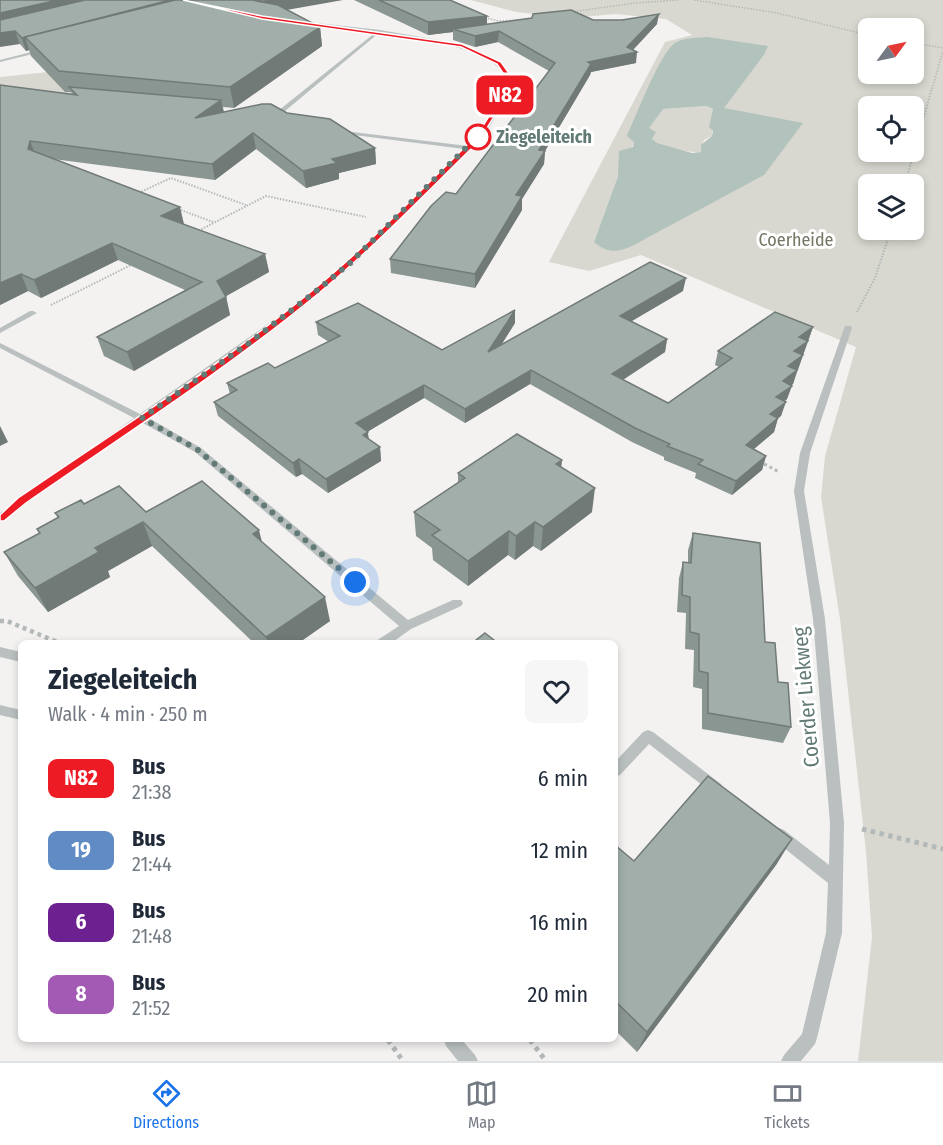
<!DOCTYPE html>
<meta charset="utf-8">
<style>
body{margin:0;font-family:"Fira Sans Condensed",sans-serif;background:#f6f6f7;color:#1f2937;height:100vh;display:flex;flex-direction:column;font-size:22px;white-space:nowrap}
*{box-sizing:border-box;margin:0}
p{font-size:20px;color:#747a83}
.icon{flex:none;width:33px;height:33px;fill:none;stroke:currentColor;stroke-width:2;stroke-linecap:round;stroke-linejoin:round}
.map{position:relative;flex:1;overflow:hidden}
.details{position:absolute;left:18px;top:640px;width:600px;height:402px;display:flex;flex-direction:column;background:#fff;border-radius:9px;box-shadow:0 3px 9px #0003}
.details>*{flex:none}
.badge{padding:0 12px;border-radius:9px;font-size:21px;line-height:39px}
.needle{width:39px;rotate:57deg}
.controls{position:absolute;left:858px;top:18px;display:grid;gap:12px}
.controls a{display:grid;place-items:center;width:66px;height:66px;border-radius:9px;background:#fff;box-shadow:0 3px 9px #0003;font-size:30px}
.you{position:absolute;width:30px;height:30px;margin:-15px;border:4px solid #fff;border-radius:50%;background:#1a73e8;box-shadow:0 0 0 9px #1a73e833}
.map>.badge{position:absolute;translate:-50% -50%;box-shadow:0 0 0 3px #fff}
.round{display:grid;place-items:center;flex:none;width:63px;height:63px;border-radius:9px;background:#f6f6f7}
.summary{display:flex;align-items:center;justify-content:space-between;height:102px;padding:0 30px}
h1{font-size:28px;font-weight:700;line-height:45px}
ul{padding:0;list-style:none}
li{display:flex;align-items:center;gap:18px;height:72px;padding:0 30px}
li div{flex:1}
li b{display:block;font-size:22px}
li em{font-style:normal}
li .badge{min-width:66px;font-weight:700;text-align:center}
.menu{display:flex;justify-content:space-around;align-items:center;height:84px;border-top:2px solid #e0e1e3;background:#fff;font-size:16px;color:#747a83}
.menu a{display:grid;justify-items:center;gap:3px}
.menu .current{color:#1a73e8}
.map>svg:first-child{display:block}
.green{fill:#d9d8d0;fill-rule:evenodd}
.water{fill:#b2c2bc;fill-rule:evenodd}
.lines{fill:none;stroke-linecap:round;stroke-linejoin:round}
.path-far4{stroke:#b3b9b8;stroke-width:1.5;stroke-dasharray:1.5 1.5;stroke-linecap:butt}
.path-far3{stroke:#b3b9b8;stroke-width:2;stroke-dasharray:1.5 1.5;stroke-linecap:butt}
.path-far2{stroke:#b3b9b8;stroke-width:3;stroke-dasharray:3 3;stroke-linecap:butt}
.path-far1{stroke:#b3b9b8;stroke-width:4.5;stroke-dasharray:4 4;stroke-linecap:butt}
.path{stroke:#b3b9b8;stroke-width:5;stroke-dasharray:4.5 4.5;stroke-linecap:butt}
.minor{fill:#b9c0bf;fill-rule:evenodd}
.wall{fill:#8a9692}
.shaded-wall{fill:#717a77}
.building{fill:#a1aeaa;stroke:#717a77;stroke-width:1.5}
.line{fill:#ed1c24;stroke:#fff;stroke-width:1.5}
.walk{stroke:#627a75;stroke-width:6;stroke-dasharray:0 10.8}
.stop-dot{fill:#fff;stroke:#ed1c24;stroke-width:3}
.labels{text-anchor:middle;stroke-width:6;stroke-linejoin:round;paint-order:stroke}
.far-stop-label{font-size:18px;font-weight:bold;fill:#627a75;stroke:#fff;text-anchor:start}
.far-park-label{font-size:18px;fill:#737764;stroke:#fff}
.street-label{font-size:21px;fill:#627a75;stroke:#fff}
</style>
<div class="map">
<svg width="943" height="1061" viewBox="0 0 943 1061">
<rect width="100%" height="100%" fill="#f4f2f1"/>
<g class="green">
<path d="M471,0h472v1061h-85l14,-124 -6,-85 -26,-233 -19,-122 4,-41 31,-109 -215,-92 -52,16 -40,-9 116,-220 27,-7 -26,-16 -51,-5 -42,4 -57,-6zM868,28h46v46h-46zM708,37l56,18 -41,53 41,67 -170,67 24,-66 16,-33zM868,106h46v46h-46zM868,184h46v46h-46z"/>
<path d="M136,63l-61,33 -75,-9v-10z"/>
<path d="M707,106l6,3 -1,27 -8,4 -3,12c-10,1 -39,-4 -47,-11 -3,-3 -4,-9 -6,-13l14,-19z"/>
</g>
<path class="water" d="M708,37l60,9 -4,9 -40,53 79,15 -39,52 -132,71c-15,7 -25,7 -38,-4l24,-66 1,-25 14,-4 1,-5 -7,-6c9,-20 33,-83 48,-93 9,-6 23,-5 33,-6zM707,106l6,3 -4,18 4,4 -1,5 -11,9v7l-9,1 -35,-10 -5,-4 4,-7 -7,-4 14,-19z"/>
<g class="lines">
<g class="path-far4">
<path d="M694,0l83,13 91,22"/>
<path d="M571,12l64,-9 44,-3"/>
<path d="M482,17l17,4 23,-1"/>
<path d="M914,43l29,5"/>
<path d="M932,89l11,-38"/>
</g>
<g class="path-far3">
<path d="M905,184l27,-96"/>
<path d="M136,194l35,-16 75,27"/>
<path d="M178,209l35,13"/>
<path d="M196,232l70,-36 100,21"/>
<path d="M51,305l82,-41"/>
<path d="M857,312l18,-34 16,-48"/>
</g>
<path class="path-far2" d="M759,461l20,11"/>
<path class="path-far1" d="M0,621h7l55,23"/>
<g class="path">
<path d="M862,829l81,20"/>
<path d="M388,1040l15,21"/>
<path d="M530,1040l16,21"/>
</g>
<g class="minor">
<path d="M299,21l81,9 70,12 29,9 21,11 10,15v8l-7,19 -13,22 -19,23 -118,116 -56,47 -150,105 54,31 207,172 45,-20h8l2,3 -2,3 -50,23 -21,15h-16l2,-3 23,-15 -204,-174 -54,-30 -141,100v-9l134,-95 -134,-70v-5l140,71 151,-106 56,-47 117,-112 -126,-16 -3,-2 1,-1 132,16c16,-19 37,-43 38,-69 -3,-4 -6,-8 -9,-11 -20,-20 -89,-29 -117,-34l-101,84 3,1v2l-9,-2v-2l103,-83 -76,-9z"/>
<path d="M43,49l2,2 -45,11v-2z"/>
<path d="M30,311h3l4,2 -37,20v-5z"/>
<path d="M845,326h6l1,2 -42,125 -6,38 21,128 19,204 -2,110 -25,105 -2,6 -14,17h-20l3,-6 18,-21 24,-101 2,-50 -54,-43 -2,-5 2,-5 5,-2 5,2 45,35 1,-42 -17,-204 -19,-128 6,-38z"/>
<path d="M0,647l21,5v10l-21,-5z"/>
<path d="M0,705l21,5v10l-21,-5z"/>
<path d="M648,730l5,2 68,52 2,4 -2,4 -5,2 -5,-2 -62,-48 -29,31 -5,2v-15l28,-30z"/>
<path d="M444,1040h18l13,15 3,6h-20l-12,-15z"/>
</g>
</g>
<g class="wall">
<path d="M0,0l287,10 33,17 2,19 -88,62 -11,-1 1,5 63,1 88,35 1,16 -37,9v6l-33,9 -50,-39 -41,31 -162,-21 131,65 81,30 4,18 -43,24 4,19 -96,56 -30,-15 -7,-19 88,-47 -67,-30 -77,38 -13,-7 -28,14v-220l72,9 -1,-2h-6l-34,-36 -2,-6 -3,1 -6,-7z"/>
<path d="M354,0h96l37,24 106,-4 64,4 -24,26 3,13 -45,9 -1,3 -45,76 -1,13 -22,35v11l-47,78 -84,-15 -1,-14 66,-65 93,-123 -51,-29 -23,5 -22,-7v-8l-25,3z"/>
<path d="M683,291l-51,30 35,18 -2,13 -42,28 45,23 51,-36 -4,-2 3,-14 95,-24 -20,57 -2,1 -4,14 -2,2 -4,15 -3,2 -4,14 -20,17 12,7 -4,14 -30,25 -37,-17 1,-5 -32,-13v-3l-32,-15 -102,-58 -65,39 -41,-25 -57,34 2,7 11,8 1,14 -53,32 -26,-19 -6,3 -78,-61 -4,-14 16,-8 -3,-11 48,-15 54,-26 -11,-7 -2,-13 126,28 73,-27 -14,22z"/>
<path d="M562,460l-1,7 31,45 -51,39 -8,-5 -18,14 -7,-5 -40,31 -35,-26 -1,-12 -16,-12 -2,-24 44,-30v-9z"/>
<path d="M84,504l62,8 116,30 68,79 -33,23h-42l-103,-98 -44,25 2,6 -62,35 -30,-36 -14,-24 35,-19 -2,-4 21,-11 -3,-5z"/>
<path d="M693,533l72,109 26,85 -8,16 -81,-14v-40l-9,-2 1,-37 -9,-1 1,-36 -9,-1 2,-34 4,-16h5v-12z"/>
<path d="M792,839l-16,26 -139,187 -22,-22v-185l19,16z"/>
</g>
<g class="shaded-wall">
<path d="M58,0h55l-113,27v-14z"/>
<path d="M170,0h25l-170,37 4,13 -3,1 -4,-13z"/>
<path d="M273,0h70l-79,14 -1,-12z"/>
<path d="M659,14l-2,10 -27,29 7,-1 -1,11 -45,9 -1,3 -45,76 -1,13 -22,35v11l-47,78v-14l41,-79 23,-45 49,-88 39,-15z"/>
<path d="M487,16v13h-34v3l-25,3v-13z"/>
<path d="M320,27l2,19 -88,62 -4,-21z"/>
<path d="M15,31l5,13 -20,3v-14z"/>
<path d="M499,31l-1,11 -23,5v-11z"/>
<path d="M221,100l3,15 -29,3z"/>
<path d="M253,133l3,16 -41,31 -3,-16z"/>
<path d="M30,141l6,15 -8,-7z"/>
<path d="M375,148l1,16 -37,9v6l-33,9 -3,-17 29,-12z"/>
<path d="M180,207l4,17 -18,9 -5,-17z"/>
<path d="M112,243l6,17 -77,38 -7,-18z"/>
<path d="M265,254l4,18 -48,27 -4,-18z"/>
<path d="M21,274l7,17 -28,14v-22z"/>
<path d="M686,278l-3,13 -65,38 2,-13z"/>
<path d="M226,297l4,18 -96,56 -7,-19z"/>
<path d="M515,310v13l-27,43v-14z"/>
<path d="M813,327l-10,28 -3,2 3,-2 -5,14 -14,11 15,-43z"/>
<path d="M667,339l-2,13 -55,36 2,-14z"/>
<path d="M531,370l-1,14 -65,39v-14z"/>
<path d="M797,370l-4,14 -15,11 5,-14z"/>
<path d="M424,385v13l-67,40 -1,-15z"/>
<path d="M792,386l-5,13 -15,12 4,-14z"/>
<path d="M786,402l-5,14 -3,2 -4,14 -32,27 4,-14 24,-31z"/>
<path d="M0,426l8,16 -8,4z"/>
<path d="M368,432l1,14 -6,-11z"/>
<path d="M380,447l1,14 -53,32 -2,-14z"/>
<path d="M766,456l-4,14 -30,25 4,-14z"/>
<path d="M299,459l3,15 -6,3 -3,-14z"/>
<path d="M562,460l-3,25 -3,-21z"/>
<path d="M595,488l-3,24 -51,39 2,-24z"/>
<path d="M143,522l9,24 -44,25 2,6 -62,35 -13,-24 60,-40z"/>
<path d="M535,522l-2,24 -18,14 1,-24z"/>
<path d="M259,530l6,24 -12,-20z"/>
<path d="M509,531l-1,24 -40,31v-25z"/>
<path d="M325,597l5,24 -33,23h-29l-2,-7z"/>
<path d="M792,839l-16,26 -139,187 10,-20z"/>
</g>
<g class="building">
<path d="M0,0h58l-58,13z"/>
<path d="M85,0h85l-148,38 -7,-7 -15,2v-13z"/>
<path d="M175,0h77l26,5 42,22 -90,60 -171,-16 -34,-34z"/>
<path d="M254,0h19l-10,2z"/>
<path d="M379,0h71l37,16 -59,6z"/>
<path d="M571,10l22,10h29l37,-6 -32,33 10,5 -49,10 3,2 -52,86 6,1 -29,44 6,1 -47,78 -85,-15 41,-53 15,-14 10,2 99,-131 -56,-32 -24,5 -22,-7 79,-11 1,-4z"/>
<path d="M0,85l77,10 -8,-8 152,13 -26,18 67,-14h9l16,9 43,6 45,29 -43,11 5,4 -34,8 -50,-38 -41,31 -182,-23 -2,8 152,58 -19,9 104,38 -48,27 9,16 -99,55 -30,-15 105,-55 -90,-39 -78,37 -13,-6 -21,9z"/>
<path d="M650,262l36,16 -66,38 47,23 -55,35 56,29 64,-45 -14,-7 57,-39 38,15 -14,10 9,4 -14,10 9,4 -15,11 9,4 -14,11 9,5 -16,11 10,5 -16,12 8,4 -32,27 20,11 -30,25 -38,-17 5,-4 -36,-14 3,-2 -35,-16 -104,-58 -66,39 -41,-24 -68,38 12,9 -5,3 17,12 -54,32 -27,-20 -6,4 -79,-61 23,-12 -10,-7 41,-20 7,5 65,-32 -24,-14 42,-19 84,47 73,-40 -27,42z"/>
<path d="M517,434l45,26 -6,4 39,24 -52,39 -8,-5 -19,14 -7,-5 -41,30 -36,-26 8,-5 -26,-18 51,-34 -7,-5z"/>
<path d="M202,481l57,49 -6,4 72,63 -59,40 -123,-115 -48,26 4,4 -64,36 -31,-36 36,-19 -3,-4 22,-12 -4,-4 26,-13 3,4 35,-18 27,26z"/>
<path d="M693,533l67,10 5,99 10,1 3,39 10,1 3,44 -83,-14v-40l-9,-2v-37l-9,-2v-35l-8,-2 1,-33 8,1z"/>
<path d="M485,633l14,11h-28z"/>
<path d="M708,776l84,63 -145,193 -32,-31v-156l19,16z"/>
</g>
<path class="line" d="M183,0l79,16 200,28 39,18 10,14 -1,15 -26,42 -13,16c-50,49 -99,100 -152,144 -93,77 -195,142 -293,210l-22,18h-4v-6l18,-17c99,-68 202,-132 295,-208 54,-44 103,-95 153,-144l13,-14 26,-41v-15l-8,-12 -36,-17 -199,-28z"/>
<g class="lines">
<path class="walk" d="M355,582l-157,-132 -56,-32 107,-75 66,-51 35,-29 131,-130 -3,4"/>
</g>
<circle class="stop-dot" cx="478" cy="137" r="12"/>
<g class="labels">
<g class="far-stop-label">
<text x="496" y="143">Ziegeleiteich</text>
</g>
<g class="far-park-label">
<text x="796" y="246">Coerheide</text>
</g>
<g class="street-label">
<text transform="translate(806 697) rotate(-95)" y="7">Coerder Liekweg</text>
</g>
</g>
</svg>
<div class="controls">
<a><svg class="needle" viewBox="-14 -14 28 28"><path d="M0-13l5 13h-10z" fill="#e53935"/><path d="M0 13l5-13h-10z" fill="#747a83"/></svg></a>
<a><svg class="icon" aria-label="locate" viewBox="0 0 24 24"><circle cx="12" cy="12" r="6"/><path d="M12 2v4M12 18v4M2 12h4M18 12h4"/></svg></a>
<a><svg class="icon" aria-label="layers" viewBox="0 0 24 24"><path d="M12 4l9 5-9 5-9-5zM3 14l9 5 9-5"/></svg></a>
</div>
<div class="you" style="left:355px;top:582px"></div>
<b class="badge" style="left:505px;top:95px;background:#ed1c24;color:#fff">N82</b>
<section class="details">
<div class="summary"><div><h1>Ziegeleiteich</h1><p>Walk · 4 min · 250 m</p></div><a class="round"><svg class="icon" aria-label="heart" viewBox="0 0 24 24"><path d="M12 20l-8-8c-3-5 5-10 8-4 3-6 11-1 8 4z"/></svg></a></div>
<ul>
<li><span class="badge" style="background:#ed1c24;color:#fff">N82</span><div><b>Bus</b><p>21:38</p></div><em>6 min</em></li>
<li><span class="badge" style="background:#608bc4;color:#fff">19</span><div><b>Bus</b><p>21:44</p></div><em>12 min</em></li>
<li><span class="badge" style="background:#6d2190;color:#fff">6</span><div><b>Bus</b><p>21:48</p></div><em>16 min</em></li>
<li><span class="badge" style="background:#a25ab4;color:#fff">8</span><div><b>Bus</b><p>21:52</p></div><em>20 min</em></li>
</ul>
</section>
</div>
<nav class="menu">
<a class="current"><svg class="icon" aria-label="directions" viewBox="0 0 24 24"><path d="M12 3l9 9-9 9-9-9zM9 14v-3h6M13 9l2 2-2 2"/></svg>Directions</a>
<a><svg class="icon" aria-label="map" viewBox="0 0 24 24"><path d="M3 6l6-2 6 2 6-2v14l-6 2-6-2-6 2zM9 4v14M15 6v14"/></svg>Map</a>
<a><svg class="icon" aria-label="tickets" viewBox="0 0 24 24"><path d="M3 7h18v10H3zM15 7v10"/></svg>Tickets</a>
</nav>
